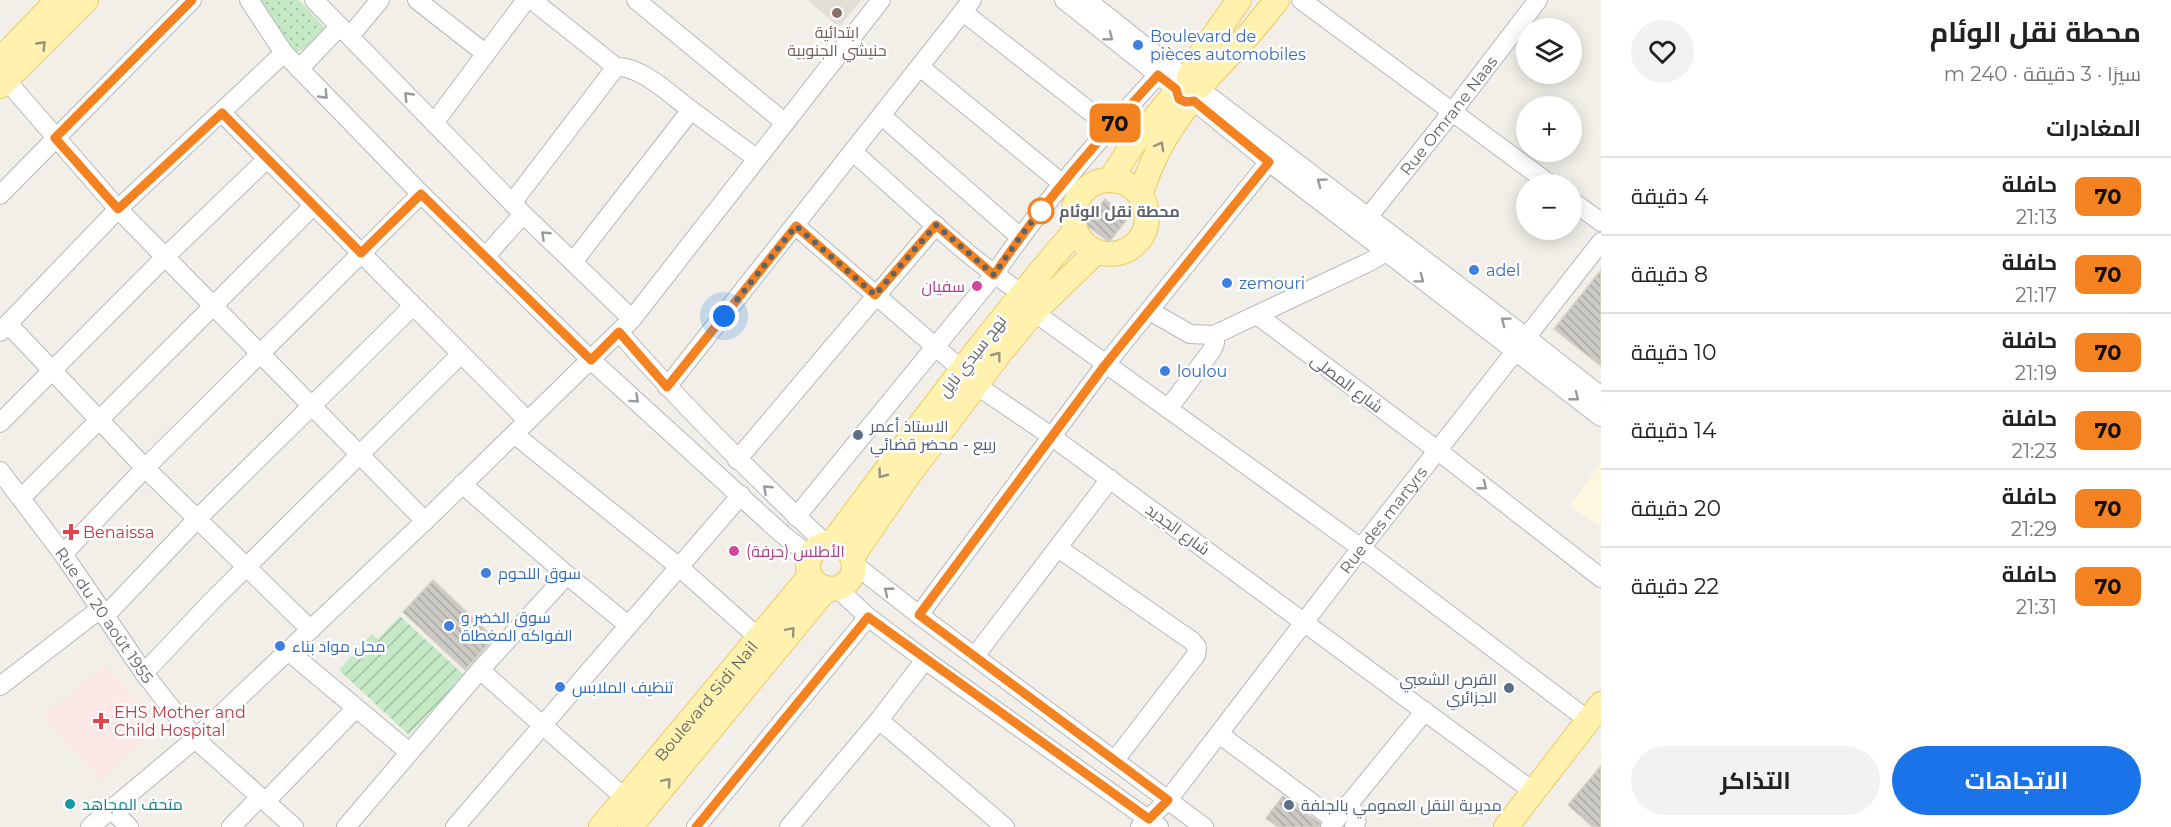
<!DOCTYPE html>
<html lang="ar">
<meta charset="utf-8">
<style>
body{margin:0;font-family:Montserrat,Cairo,sans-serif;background:#f2f2f2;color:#222;direction:rtl;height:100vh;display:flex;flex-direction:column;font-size:22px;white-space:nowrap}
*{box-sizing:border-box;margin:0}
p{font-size:20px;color:#767676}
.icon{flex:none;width:33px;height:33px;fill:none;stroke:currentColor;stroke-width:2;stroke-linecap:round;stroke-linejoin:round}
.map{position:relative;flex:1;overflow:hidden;direction:ltr}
.drawer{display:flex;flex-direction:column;background:#fff;width:570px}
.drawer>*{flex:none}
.badge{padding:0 12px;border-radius:9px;font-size:21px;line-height:39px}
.buttons{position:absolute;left:1516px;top:18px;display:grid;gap:12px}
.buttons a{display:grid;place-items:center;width:66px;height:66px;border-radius:50%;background:#fff;box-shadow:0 3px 15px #0003;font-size:30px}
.you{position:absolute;width:30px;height:30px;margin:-15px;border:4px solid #fff;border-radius:50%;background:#1a73e8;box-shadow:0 0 0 9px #1a73e833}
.map>.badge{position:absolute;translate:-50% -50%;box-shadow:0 0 0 3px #fff}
h2{padding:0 30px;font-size:22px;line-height:54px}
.round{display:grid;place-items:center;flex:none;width:63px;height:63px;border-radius:32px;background:#f2f2f2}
.summary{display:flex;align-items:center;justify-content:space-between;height:102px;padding:0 30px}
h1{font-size:28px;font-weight:700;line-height:45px}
.cta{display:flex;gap:12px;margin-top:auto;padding:12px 30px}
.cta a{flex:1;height:69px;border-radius:36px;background:#1a73e8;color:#fff;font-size:24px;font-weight:700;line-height:69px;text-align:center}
.cta a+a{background:#f2f2f2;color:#222}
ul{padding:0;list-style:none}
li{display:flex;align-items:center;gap:18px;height:78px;padding:0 30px;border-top:2px solid #e0e0e0}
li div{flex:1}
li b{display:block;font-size:22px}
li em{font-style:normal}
li .badge{min-width:66px;font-weight:700;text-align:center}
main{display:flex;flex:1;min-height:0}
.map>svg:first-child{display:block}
.commercial{fill:#fef7e0}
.education{fill:#e1ded6}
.medical{fill:#fce8e6}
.park{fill:url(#park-dots)}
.garden{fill:url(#garden-furrows)}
.building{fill:url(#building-back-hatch);stroke:#d6d1c6;stroke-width:1.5}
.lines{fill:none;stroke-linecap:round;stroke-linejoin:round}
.minor-casing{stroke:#b5b8bc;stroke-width:20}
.major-casing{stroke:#f2c960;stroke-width:26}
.minor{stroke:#fff;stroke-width:18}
.major{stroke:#fff2af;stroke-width:24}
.oneway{stroke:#979a9d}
.oneway2{stroke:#979581}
.line-casing{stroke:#fff;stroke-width:14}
.line{stroke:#f58220;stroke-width:9}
.walk{stroke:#5f6368;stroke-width:6;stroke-dasharray:0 10.8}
.education-dot{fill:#8d6e63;stroke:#fff;stroke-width:2}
.shop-dot{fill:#3f7fe0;stroke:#fff;stroke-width:2}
.stop-dot{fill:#fff;stroke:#f58220;stroke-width:3}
.hotel-dot{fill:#d1479c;stroke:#fff;stroke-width:2}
.service-dot{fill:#5c6f8a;stroke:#fff;stroke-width:2}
.health-dot{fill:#e0444e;stroke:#fff;stroke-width:2}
.culture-dot{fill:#0f9aa8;stroke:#fff;stroke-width:2}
.labels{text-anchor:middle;stroke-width:5;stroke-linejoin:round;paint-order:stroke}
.education-label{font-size:16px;fill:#785e54;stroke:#fff}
.shop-label{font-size:16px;fill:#366cbe;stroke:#fff;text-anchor:start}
.street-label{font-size:16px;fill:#5f6368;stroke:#fff}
.stop-label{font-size:16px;font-weight:bold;fill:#5f6368;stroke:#fff;text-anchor:start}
.hotel-label{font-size:16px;fill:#b23c85;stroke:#fff;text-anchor:end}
.service-label{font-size:16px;fill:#4e5e75;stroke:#fff;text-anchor:start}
.health-label{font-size:16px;fill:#be3a42;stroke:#fff;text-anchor:start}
.culture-label{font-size:16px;fill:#0d838f;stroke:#fff;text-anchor:start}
</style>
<main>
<section class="drawer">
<div class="summary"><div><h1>محطة نقل الوئام</h1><p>سيرًا · 3 دقيقة · 240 m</p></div><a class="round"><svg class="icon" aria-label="heart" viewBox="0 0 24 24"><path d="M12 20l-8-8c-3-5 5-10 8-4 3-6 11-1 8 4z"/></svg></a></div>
<h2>المغادرات</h2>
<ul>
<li><span class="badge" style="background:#f58220;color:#111">70</span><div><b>حافلة</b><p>21:13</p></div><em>4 دقيقة</em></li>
<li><span class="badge" style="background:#f58220;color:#111">70</span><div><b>حافلة</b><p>21:17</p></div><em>8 دقيقة</em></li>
<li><span class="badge" style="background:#f58220;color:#111">70</span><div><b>حافلة</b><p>21:19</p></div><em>10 دقيقة</em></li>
<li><span class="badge" style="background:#f58220;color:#111">70</span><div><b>حافلة</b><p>21:23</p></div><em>14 دقيقة</em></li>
<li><span class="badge" style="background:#f58220;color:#111">70</span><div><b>حافلة</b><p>21:29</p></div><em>20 دقيقة</em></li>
<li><span class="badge" style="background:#f58220;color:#111">70</span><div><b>حافلة</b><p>21:31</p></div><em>22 دقيقة</em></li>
</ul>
<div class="cta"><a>الاتجاهات</a><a>التذاكر</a></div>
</section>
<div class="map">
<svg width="1601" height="827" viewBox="0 0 1601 827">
<defs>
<pattern id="park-dots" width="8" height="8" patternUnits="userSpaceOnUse" patternTransform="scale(1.5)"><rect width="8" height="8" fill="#c5e8c5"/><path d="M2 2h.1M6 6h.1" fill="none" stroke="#a3c0a4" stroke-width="1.8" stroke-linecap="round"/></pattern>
<pattern id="garden-furrows" width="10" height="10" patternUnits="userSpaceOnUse" patternTransform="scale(1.5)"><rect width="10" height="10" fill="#c5e8c5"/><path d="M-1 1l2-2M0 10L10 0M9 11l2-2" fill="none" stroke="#a3c0a4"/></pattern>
<pattern id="building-back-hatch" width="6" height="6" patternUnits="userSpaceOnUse" patternTransform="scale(1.5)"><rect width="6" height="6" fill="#cccac5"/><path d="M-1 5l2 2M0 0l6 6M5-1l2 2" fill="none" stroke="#a9a8a4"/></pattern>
</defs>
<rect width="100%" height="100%" fill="#f1efe8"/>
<path class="commercial" d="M1601,463v59l-2,4 -29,-20z"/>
<path class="education" d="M808,0h53l-22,27z"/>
<path class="medical" d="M106,666l54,59 -60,55 -58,-64z"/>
<path class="park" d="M258,0h41l25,27v8l-14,12 -14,5 -7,-6z"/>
<path class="garden" d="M400,616l64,59 -55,60 -70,-65 33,-36 6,5z"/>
<g class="building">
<path d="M1105,199l23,19 -19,24 -20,-15 -3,-4z"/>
<path d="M1601,270v96l-47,-37z"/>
<path d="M433,580l61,58 -29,32 -62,-58z"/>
<path d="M1601,766v61h-8l-25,-22z"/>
<path d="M1283,796l37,27 -1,4h-41l-12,-9z"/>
</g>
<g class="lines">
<defs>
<g id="minor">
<path d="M249,0l35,53 137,141 170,166 191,174 28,22"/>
<path d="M314,0l209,214 109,105"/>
<path d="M417,0l69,54"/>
<path d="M636,0l148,122"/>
<path d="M1064,0l102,81"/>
<path d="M1087,0l98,78"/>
<path d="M1301,0l249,184"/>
<path d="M963,12l148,116"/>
<path d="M350,36l30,-36"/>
<path d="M920,67l143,117"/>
<path d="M299,69l41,-43"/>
<path d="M0,73l118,136 307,312"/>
<path d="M1201,90l325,247 75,59"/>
<path d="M1194,101l75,61 332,255"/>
<path d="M691,110l65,48"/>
<path d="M222,113l306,308"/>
<path d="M882,116l138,121"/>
<path d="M434,123l92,-123"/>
<path d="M853,152c55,48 107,100 168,141"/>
<path d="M0,195l192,-195"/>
<path d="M1572,201l29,21"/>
<path d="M512,203l104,-136 -84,-67"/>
<path d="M796,226l165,143"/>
<path id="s1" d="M1361,226l91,-114 86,-112"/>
<path d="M486,256l37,-42"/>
<path d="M573,262l118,-152c-19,-14 -51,-45 -75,-43"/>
<path d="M1150,311l40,23 24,1 157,-74 15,-9 5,-7"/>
<path d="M1034,312l327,236 227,172"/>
<path d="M1257,315l180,135 164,128"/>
<path d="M8,324l137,144 166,162"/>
<path d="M0,332l118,-123 166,-156"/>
<path d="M619,332c65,75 134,143 206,211"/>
<path d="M976,385l75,51 483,356"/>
<path d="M667,387l305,-387"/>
<path d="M1168,409l44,-59 3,-7 -1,-8"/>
<path d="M0,423l165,-166 102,-98"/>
<path d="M514,434l164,132 81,72"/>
<path d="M737,460l199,-235"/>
<path id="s2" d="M0,471l63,83 81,119 51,66 99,88"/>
<path d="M21,498l292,-292"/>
<path d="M796,517l198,-242c48,-71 106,-137 164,-200"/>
<path d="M1058,548l134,93 5,6 -1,8 -81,105"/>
<path d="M63,554l82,-86 276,-274"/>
<path d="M854,564l65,51 285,212"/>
<path d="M567,575l61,50"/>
<path d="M837,588l31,29 57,43 234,167"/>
<path d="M919,615l186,-250 164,-203"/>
<path d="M105,616l93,-98 215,-212"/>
<path d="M288,651l121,101"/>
<path d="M975,656l135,-177"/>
<path d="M480,670l146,129"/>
<path d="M144,673l69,-73 248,-246"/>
<path d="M0,686l100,-77"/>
<path d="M879,720l126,107"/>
<path d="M1219,734l116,86"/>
<path d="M266,801l90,-93"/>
<path d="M1348,804c6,7 12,14 6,23"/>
<path d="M111,809l18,18"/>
<path d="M90,827l105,-88 230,-218 207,-202 249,-319"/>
<path d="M231,827l29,-30"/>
<path d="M346,827l134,-157 87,-95 -105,-91"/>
<path d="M455,827l286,-332"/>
<path d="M696,827l172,-210"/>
<path d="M789,827l90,-107 46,-60"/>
<path id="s3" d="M1140,827l28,-27 193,-252 240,-306"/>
<path d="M1330,827l95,-116"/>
</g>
<g id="major">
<path d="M0,60l58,-60"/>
<path d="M1189,77l10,-20 40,-57"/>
<path d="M0,86l86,-86"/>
<path d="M1200,86l52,-55 25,-31"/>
<path d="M1111,179l19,-31 46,-56"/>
<circle cx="1110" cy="217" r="37"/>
<path d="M1140,195c14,-40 24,-59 50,-93"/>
<path d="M832,543c79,-106 156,-212 243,-312"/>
<circle cx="831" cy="566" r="23"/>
<path d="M852,557l53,-77 95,-127 34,-41 62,-60"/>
<path id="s4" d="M601,827l209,-251"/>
<path d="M630,827l197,-239"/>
<path d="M1506,827l95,-123"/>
</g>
</defs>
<use href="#minor" class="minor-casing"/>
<use href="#major" class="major-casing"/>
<use href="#minor" class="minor"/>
<use href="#major" class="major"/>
</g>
<defs><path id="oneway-chevron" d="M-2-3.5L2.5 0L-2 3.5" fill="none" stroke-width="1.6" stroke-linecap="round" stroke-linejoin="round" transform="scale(1.5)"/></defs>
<g class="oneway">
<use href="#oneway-chevron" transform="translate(1109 37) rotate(38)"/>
<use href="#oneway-chevron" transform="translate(324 95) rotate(46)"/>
<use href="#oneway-chevron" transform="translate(408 96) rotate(-134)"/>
<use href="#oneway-chevron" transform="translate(1321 182) rotate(-143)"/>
<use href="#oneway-chevron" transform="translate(545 235) rotate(-137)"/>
<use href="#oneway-chevron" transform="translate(1420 279) rotate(37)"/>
<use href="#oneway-chevron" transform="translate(1505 321) rotate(-143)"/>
<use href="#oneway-chevron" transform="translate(1575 397) rotate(38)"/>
<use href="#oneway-chevron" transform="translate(635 399) rotate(42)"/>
<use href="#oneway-chevron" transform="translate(1483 486) rotate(38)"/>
<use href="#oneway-chevron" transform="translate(767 489) rotate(-137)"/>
<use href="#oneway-chevron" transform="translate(888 591) rotate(-142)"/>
</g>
<g class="oneway2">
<use href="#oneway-chevron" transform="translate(42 45) rotate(-46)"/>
<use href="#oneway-chevron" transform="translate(1160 146) rotate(-61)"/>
<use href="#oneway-chevron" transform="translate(997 356) rotate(-53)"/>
<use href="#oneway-chevron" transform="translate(882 474) rotate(127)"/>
<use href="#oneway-chevron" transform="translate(791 631) rotate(-50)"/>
<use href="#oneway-chevron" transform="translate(667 782) rotate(-50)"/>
</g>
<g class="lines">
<defs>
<path id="line" d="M192,0l-137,138 63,71 104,-96 139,140 60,-59 170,166 28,-28 48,55 129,-161 79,69 61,-70 58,50c48,-71 106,-137 164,-200l18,14 3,10 7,3 8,-1 75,61 -164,203 -186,250 249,185 -19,19 -281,-202 -172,210"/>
</defs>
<use href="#line" class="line-casing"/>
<use href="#line" class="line"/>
<path class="walk" d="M724,316l72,-90 79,69 61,-70 58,50 26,-38 22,-28 -1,2"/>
</g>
<circle class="education-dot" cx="837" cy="13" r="6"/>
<g class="shop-dot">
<circle cx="1138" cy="45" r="6"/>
<circle cx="1474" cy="270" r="6"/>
<circle cx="1227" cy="283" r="6"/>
<circle cx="1165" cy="371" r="6"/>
<circle cx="486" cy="573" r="6"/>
<circle cx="449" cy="626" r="6"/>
<circle cx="280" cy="646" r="6"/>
<circle cx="560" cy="687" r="6"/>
</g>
<circle class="stop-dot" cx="1041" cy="211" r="12"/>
<g class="hotel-dot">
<circle cx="977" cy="286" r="6"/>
<circle cx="734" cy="551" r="6"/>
</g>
<g class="service-dot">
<circle cx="858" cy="435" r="6"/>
<circle cx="1509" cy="688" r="6"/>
<circle cx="1289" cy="805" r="6"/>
</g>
<g class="health-dot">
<path d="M68 523h6v6h6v6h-6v6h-6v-6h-6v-6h6z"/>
<path d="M98 712h6v6h6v6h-6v6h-6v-6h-6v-6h6z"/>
</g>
<circle class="culture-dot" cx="70" cy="804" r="6"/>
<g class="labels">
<g class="education-label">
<text x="837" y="38">ابتدائية<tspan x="837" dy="18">حنيشي الجنوبية</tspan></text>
</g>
<g class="shop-label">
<text x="1150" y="42">Boulevard de<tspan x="1150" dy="18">pièces automobiles</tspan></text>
<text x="1486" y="276">adel</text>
<text x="1239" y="289">zemouri</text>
<text x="1177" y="377">loulou</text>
<text x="498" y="579">سوق اللحوم</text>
<text x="461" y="623">سوق الخضر و<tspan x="461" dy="18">الفواكه المغطاة</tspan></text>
<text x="292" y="652">محل مواد بناء</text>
<text x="572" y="693">تنظيف الملابس</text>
</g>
<g class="street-label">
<text dy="6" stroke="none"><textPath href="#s1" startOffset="141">Rue Omrane Naas</textPath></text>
<text transform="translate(972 356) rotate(-52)" y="6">نهج سيدي نايل</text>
<text transform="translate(1347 383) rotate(37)" y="6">شارع المصلى</text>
<text dy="6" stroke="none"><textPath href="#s3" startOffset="392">Rue des martyrs</textPath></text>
<text transform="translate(1178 529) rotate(36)" y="6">شارع الجديد</text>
<text dy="6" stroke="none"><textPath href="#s2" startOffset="178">Rue du 20 août 1955</textPath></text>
<text dy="6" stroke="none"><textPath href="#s4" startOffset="164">Boulevard Sidi Nail</textPath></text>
</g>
<g class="stop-label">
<text x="1059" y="217">محطة نقل الوئام</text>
</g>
<g class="hotel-label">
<text x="965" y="292">سفيان</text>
<text x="746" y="557" text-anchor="start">الأطلس (حرفة)</text>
</g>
<g class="service-label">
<text x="870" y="432">الاستاذ أعمر<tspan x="870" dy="18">ربيع - محضر قضائي</tspan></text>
<text x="1497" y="685" text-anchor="end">القرص الشعبي<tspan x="1497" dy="18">الجزائري</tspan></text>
<text x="1301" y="811">مديرية النقل العمومي بالجلفة</text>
</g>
<g class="health-label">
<text x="83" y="538">Benaissa</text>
<text x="114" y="718">EHS Mother and<tspan x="114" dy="18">Child Hospital</tspan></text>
</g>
<g class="culture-label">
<text x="82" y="810">متحف المجاهد</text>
</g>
</g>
</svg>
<div class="buttons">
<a><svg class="icon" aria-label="layers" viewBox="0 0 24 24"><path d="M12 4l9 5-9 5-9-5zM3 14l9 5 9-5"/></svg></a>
<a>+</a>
<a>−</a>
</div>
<div class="you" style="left:724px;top:316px"></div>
<b class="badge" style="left:1115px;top:123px;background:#f58220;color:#111">70</b>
</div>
</main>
